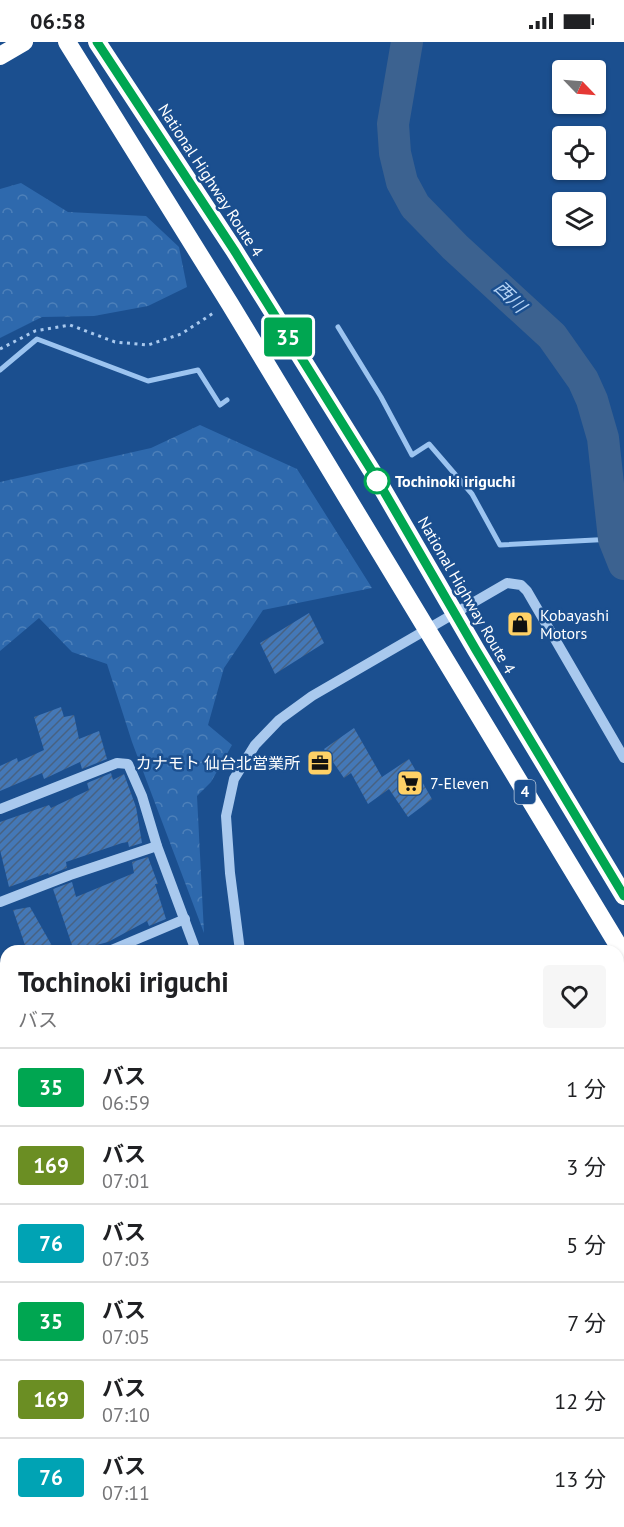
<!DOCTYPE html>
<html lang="ja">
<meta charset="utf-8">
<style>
body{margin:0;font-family:"PT Sans","Noto Sans JP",sans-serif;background:#f6f6f6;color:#202124;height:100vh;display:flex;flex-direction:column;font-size:22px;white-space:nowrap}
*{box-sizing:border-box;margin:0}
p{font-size:20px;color:#757577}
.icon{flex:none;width:33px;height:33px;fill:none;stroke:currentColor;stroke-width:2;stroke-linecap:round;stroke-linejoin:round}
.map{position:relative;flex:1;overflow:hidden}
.drawer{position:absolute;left:0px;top:903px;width:624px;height:582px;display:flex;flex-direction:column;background:#fff;border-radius:18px 18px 0 0;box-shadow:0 2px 4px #0004}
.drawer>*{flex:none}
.badge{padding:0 12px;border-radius:4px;font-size:21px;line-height:39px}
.needle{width:39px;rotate:115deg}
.tools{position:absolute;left:552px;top:18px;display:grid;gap:12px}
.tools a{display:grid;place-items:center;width:54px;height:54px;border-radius:6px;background:#fff;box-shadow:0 2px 4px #0004;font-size:30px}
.map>.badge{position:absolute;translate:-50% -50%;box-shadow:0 0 0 3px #fff}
.round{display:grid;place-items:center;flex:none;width:63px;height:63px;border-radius:6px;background:#f6f6f6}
.headline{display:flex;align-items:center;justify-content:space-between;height:102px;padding:0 18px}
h1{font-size:28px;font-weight:700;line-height:45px}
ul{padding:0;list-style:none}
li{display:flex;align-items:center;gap:18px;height:78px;padding:0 18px;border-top:2px solid #e0e0e0}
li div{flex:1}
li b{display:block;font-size:22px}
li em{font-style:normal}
li .badge{min-width:66px;font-weight:700;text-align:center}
.status{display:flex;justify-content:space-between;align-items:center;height:42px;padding:0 30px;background:#fff;direction:ltr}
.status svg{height:16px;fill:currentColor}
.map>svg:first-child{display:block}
.forest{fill:url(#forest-crowns)}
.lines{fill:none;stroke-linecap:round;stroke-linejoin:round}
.stream{stroke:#9cc4f0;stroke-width:5}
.river{stroke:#3c6290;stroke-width:32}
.building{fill:url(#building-hatch)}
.path{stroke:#a9c9ee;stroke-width:3;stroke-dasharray:3 4.5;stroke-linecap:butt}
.minor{stroke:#a9c9ee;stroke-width:10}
.highway{stroke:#fff;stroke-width:18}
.line-casing{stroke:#fff;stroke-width:14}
.line{stroke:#00a651;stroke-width:9}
.stop-dot{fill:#fff;stroke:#00a651;stroke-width:3}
.labels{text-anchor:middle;stroke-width:5;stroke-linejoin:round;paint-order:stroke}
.shield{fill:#1b4f8f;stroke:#bbcadd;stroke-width:1.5}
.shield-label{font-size:15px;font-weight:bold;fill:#fff}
.street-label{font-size:16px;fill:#fff;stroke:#1b4f8f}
.stop-label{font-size:16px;font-weight:bold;fill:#fff;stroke:#1b4f8f;text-anchor:start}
.poi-label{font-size:16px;fill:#fff;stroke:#1b4f8f;text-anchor:start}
.water-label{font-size:18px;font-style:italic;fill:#b5d3f5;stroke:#1b4f8f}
</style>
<div class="status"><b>06:58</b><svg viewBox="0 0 49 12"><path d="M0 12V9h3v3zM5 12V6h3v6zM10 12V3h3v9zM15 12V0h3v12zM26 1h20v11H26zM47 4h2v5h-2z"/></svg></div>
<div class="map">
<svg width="624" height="1485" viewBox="0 0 624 1485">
<defs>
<pattern id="forest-crowns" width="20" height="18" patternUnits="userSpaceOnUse" patternTransform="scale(1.5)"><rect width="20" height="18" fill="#2e69ad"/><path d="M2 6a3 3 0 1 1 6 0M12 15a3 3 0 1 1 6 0" fill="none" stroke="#4d80b9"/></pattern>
<pattern id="building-hatch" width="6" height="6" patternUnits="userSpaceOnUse" patternTransform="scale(1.5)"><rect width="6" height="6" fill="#4478b7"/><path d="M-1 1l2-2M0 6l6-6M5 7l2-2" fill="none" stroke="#486282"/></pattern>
</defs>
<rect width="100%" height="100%" fill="#1b4f8f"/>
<g class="forest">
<path d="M21,141l47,29 78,4 33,31 8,40 -39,19 -54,10 -52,1 -42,21v-149z"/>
<path d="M200,383l97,44 75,119 -109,22 -39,58 -16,57 24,20 -21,37 -14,14 7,137 -72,-191 -25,-78 -35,-12 -33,-34 -39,33v-169l151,-34z"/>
<path d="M618,1357l6,1v127h-361l8,-6h347z"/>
</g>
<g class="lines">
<g class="stream">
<path d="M338,285l43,70 31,58 17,-11 43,50 28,51 114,-6"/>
<path d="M0,328l37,-31 111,42 50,-11 22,35 7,-5"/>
</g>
<path class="river" d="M407,0l-14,82 2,29 7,29 13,24 40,41 97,89 31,44 9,20 11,38 11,101 10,25"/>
</g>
<g class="building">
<path d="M309,571l15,30 -49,31 -15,-31z"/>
<path d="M61,665l3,10 10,-2 5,24 20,-8 8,28 -25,10 -2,-7 -36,17 -2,-6 -42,18v-25l17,-8 1,4 26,-12 -10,-33z"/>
<path d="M354,686l28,49 27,-18 23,40 -24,18 -19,-28 -21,15 -17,-31 -7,5 -20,-29z"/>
<path d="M111,731l2,7 11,-6 12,33 6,36 -13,4 -1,-5 -6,1 -56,19 1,6 -18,7 -1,-2 -39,14 -9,-37v-28l49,-17 2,3 38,-18 -2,-7z"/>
<path d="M148,815l10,27h-3l11,35 -17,7 -2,-5 -39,21 -34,9 -21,-62 19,-7 4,15 58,-24 -2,-11z"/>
<path d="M30,865l25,44h-28l-14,-41z"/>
</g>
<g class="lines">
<path class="path" d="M0,307l35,-18 35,-6 45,17 33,3 33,-11 34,-22"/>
<g class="minor">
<path d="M0,767l117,-46 11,1 14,32 15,50 39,105"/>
<path d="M0,860l70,-27 87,-29"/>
<path d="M109,909l76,-32"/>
<path d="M240,909l-10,-78 -4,-57 8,-37 21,-34 24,-25 33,-24 195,-113 14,2 6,6 97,167"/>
<path d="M0,948l6,-1"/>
<path d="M0,1036l6,-2"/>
<path d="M0,1095h6"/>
<path d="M618,1142l6,-4"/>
<path d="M0,1238l6,-2"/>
<path d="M0,1324l6,-2"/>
<path d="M86,1479l2,6"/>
<path d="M139,1479l1,4"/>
</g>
<g class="highway">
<path d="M67,0l163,262 394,651"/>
<path d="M97,0l137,208 141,226 101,174 148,246"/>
<path d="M0,14l24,-14"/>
</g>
</g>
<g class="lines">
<defs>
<path id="line" d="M97,0l137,208 141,226 101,174 148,246"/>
</defs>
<use href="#line" class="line-casing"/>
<use href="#line" class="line"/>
</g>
<defs>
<symbol id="shop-square" viewBox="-11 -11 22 22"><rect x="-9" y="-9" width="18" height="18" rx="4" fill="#ffd166" stroke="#1b4f8f"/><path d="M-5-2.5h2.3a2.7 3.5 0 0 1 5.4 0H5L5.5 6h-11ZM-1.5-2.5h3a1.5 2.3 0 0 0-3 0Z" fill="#111"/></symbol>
<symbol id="office-square" viewBox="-11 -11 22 22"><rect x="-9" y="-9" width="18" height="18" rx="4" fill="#ffd166" stroke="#1b4f8f"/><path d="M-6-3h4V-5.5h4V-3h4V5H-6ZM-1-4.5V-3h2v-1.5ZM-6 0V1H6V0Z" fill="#111"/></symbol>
<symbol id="supermarket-square" viewBox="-11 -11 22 22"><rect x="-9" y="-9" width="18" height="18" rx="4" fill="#ffd166" stroke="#1b4f8f"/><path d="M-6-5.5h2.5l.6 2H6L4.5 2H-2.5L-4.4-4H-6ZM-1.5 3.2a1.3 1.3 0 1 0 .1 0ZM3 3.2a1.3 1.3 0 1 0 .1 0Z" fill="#111"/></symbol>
</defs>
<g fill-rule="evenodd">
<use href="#shop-square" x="505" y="567" width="30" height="30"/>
<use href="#office-square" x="305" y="706" width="30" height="30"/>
<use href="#supermarket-square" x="395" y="726" width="30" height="30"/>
</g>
<circle class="stop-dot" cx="377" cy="439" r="12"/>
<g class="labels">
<rect class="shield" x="514.5" y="738" width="21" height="24" rx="4.5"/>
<g class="shield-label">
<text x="525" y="755">4</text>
</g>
<g class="street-label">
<text transform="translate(211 138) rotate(57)" y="6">National Highway Route 4</text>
<text transform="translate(467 553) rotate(60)" y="6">National Highway Route 4</text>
</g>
<g class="stop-label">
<text x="395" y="445">Tochinoki iriguchi</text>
</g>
<g class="poi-label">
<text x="540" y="579">Kobayashi<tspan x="540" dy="18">Motors</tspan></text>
<text x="300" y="727" text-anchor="end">カナモト 仙台北営業所</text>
<text x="430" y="747">7-Eleven</text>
</g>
<g class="water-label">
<text transform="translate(510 255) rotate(44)" y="6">西川</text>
</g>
</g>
</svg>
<div class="tools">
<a><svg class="needle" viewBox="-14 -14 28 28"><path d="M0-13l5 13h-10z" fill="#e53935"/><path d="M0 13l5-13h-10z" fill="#757577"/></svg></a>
<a><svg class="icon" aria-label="locate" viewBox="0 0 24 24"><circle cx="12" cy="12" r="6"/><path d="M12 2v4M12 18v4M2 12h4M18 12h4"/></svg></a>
<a><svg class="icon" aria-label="layers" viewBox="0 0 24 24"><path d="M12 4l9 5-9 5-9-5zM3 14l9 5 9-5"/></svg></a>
</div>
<b class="badge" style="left:288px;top:295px;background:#00a651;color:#fff">35</b>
<section class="drawer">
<div class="headline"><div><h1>Tochinoki iriguchi</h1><p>バス</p></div><a class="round"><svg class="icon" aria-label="heart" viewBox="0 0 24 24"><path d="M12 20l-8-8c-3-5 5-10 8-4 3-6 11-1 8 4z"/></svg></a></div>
<ul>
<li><span class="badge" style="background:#00a651;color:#fff">35</span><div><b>バス</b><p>06:59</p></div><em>1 分</em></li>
<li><span class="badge" style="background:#6b8e23;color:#fff">169</span><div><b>バス</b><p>07:01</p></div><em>3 分</em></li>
<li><span class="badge" style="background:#00a3b4;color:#fff">76</span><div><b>バス</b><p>07:03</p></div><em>5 分</em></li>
<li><span class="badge" style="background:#00a651;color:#fff">35</span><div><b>バス</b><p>07:05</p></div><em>7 分</em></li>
<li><span class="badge" style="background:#6b8e23;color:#fff">169</span><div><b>バス</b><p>07:10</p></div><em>12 分</em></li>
<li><span class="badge" style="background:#00a3b4;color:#fff">76</span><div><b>バス</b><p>07:11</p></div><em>13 分</em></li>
</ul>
</section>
</div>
